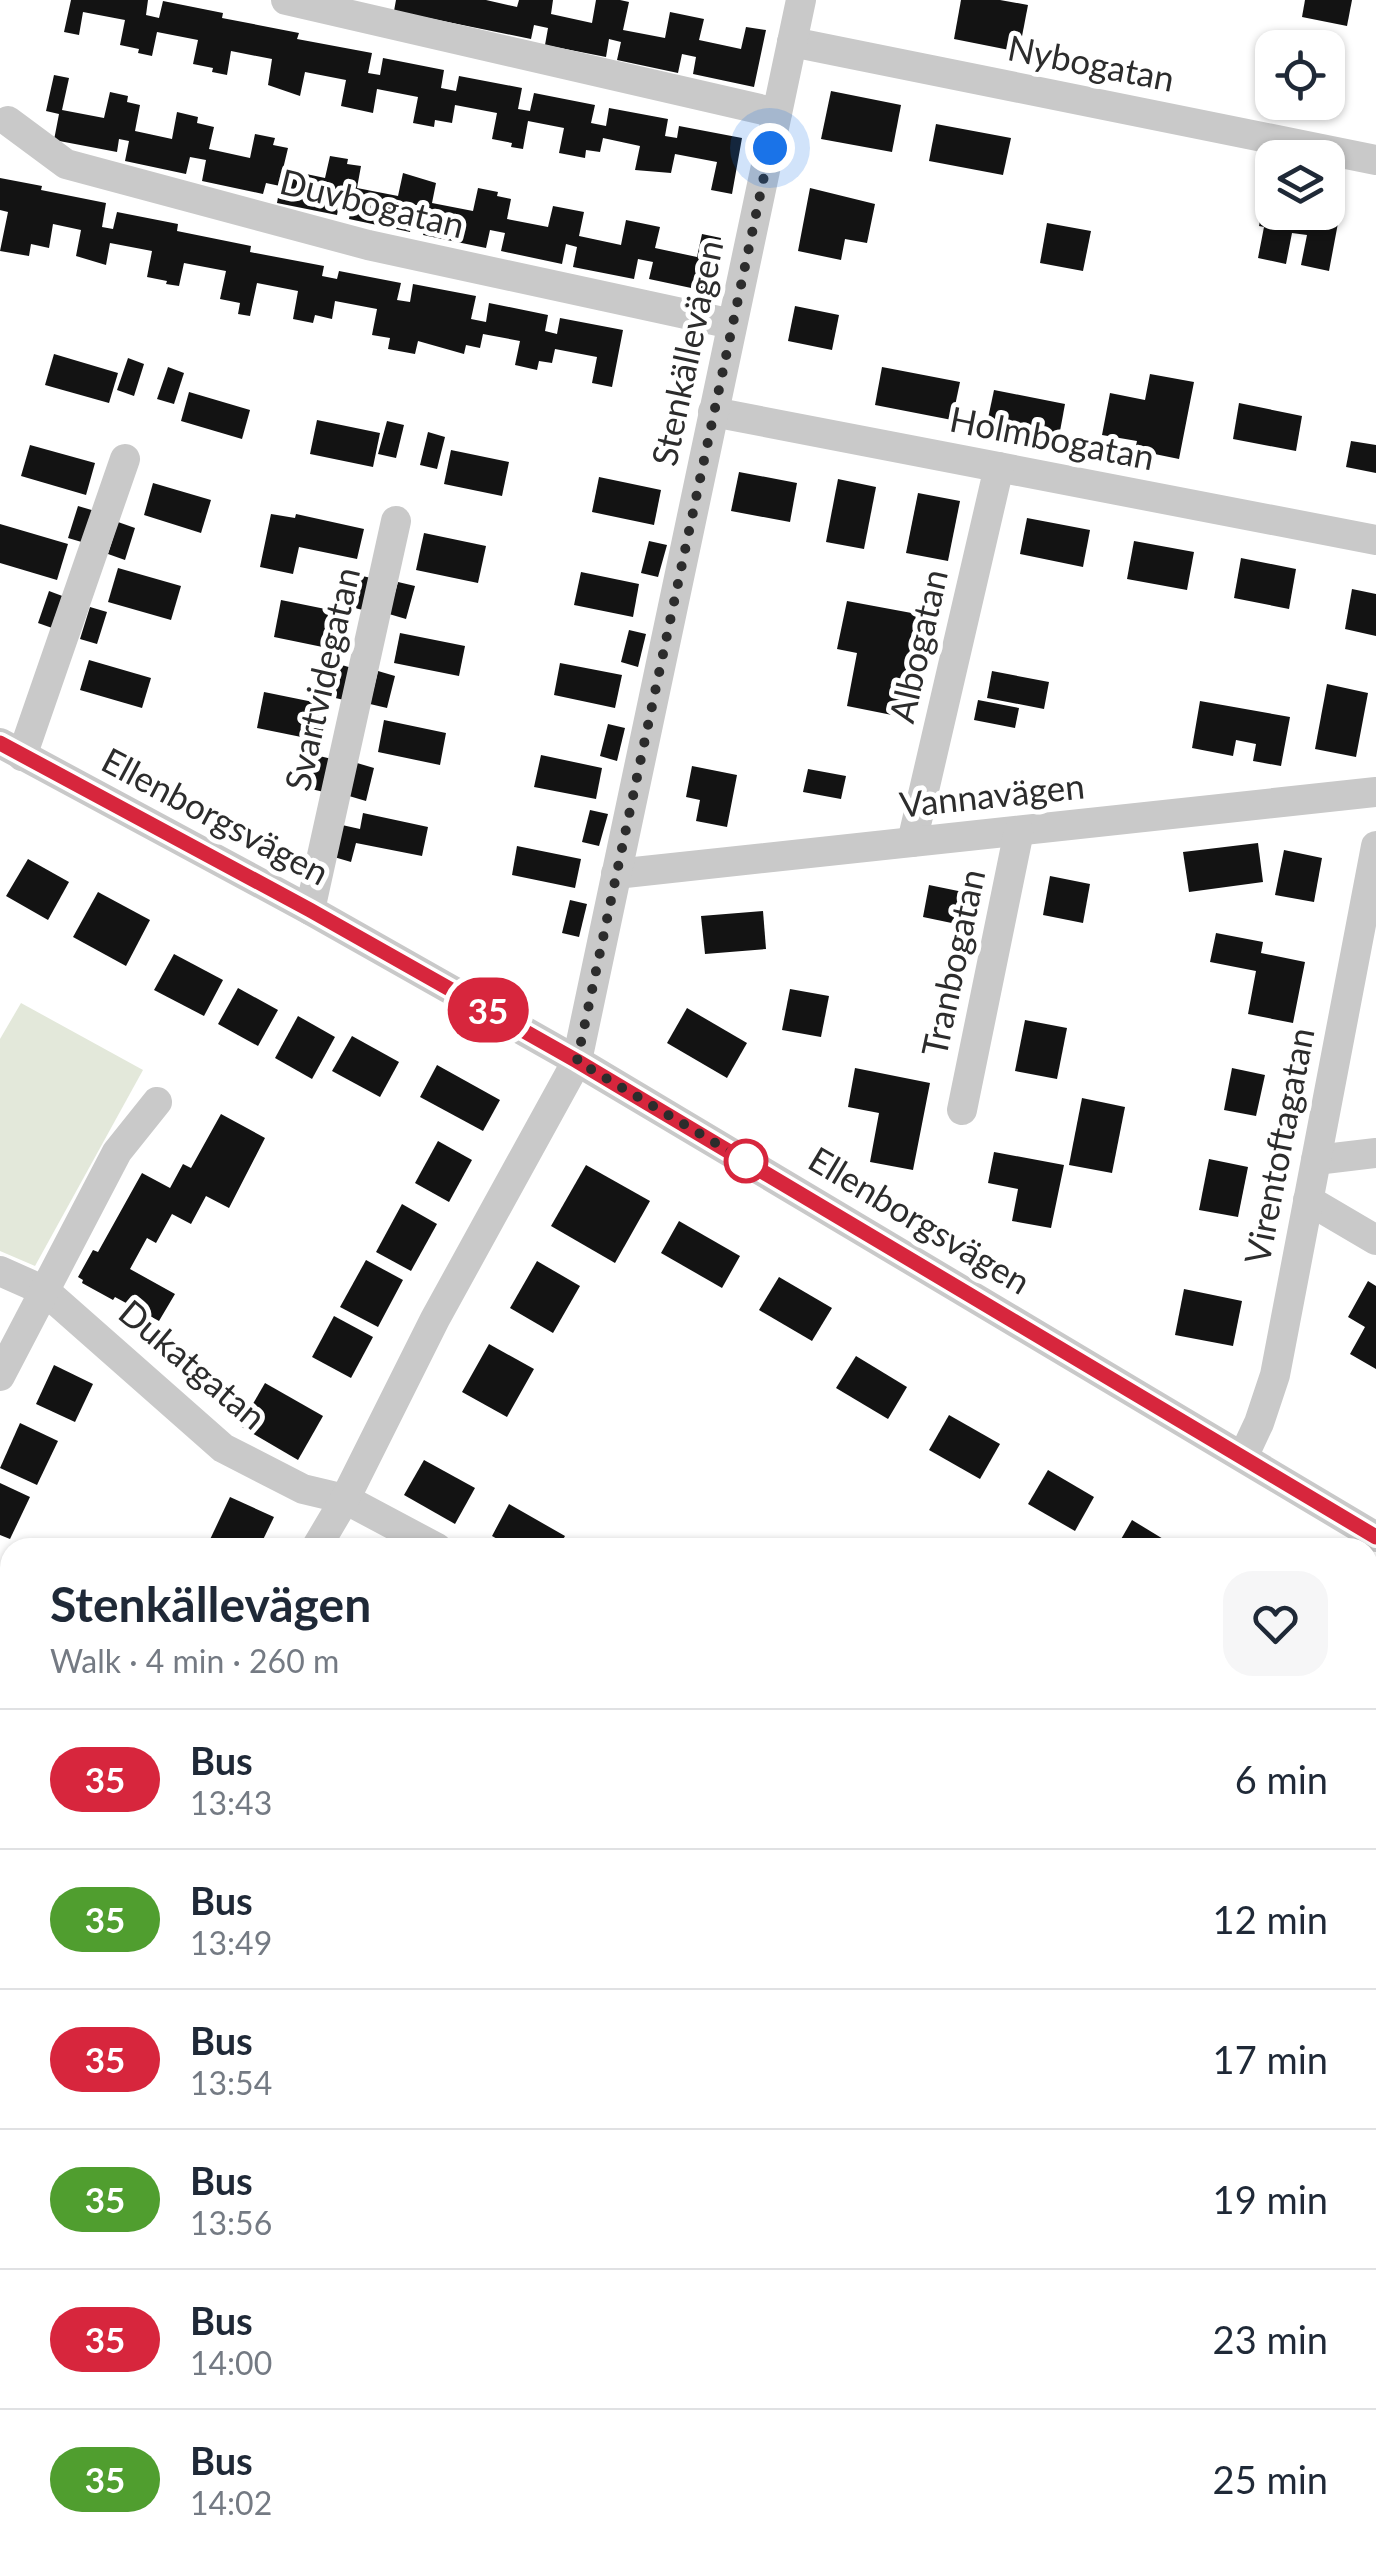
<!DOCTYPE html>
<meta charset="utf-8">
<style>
body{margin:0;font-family:Lato,sans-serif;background:#f6f6f7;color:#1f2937;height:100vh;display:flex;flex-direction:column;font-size:38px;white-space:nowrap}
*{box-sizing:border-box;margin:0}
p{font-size:32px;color:#747a83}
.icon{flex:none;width:55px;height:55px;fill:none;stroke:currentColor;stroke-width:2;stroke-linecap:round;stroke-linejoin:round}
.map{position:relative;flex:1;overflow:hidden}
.sheet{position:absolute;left:0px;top:1538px;width:1378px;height:1032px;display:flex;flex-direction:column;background:#fff;border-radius:30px 30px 0 0;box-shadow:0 2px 8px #0004}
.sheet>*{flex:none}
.badge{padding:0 20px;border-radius:32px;font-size:35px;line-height:65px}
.controls{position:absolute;left:1255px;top:30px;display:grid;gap:20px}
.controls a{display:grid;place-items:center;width:90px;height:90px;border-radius:20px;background:#fff;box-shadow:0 2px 8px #0004;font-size:50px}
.you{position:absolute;width:50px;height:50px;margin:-25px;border:8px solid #fff;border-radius:50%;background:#1a73e8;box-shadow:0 0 0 15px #1a73e833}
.map>.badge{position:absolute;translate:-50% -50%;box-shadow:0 0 0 5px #fff}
.round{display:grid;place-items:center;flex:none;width:105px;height:105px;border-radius:30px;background:#f6f6f7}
.head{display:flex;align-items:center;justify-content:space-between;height:170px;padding:0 50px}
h1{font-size:48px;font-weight:700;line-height:75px}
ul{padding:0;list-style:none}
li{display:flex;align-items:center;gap:30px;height:140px;padding:0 50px;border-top:2px solid #e0e1e3}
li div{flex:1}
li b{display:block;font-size:38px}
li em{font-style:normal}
li .badge{min-width:110px;font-weight:700;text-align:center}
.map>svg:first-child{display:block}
.green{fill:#e3e8da}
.building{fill:#131313}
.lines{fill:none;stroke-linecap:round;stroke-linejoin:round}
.minor{stroke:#c9c9c9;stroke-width:30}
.line-casing{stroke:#fff;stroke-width:22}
.line{stroke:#d7263d;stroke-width:15}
.walk{stroke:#2c2c2c;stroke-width:10;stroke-dasharray:0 18}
.stop-dot{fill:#fff;stroke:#d7263d;stroke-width:5}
.labels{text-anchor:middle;stroke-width:10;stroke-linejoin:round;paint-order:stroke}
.street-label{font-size:35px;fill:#2c2c2c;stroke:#fff}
</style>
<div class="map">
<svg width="1376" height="2568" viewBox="0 0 1376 2568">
<rect width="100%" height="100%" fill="#fff"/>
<g class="green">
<path d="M21,1003l122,67 -108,196 -35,-15v-212z"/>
<path d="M487,2560h211l-3,8h-212z"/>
</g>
<g class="building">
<path d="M71,0h77l-2,15 13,3 4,-17 60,12 -1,5 77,15 -2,6 75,14 -4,20 12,2 3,-17 61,12 -3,18 15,3 3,-15 63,12 -4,21 12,2 4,-18 61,12 -4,18 15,3 3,-18 59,11 -3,17 12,2 2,-12 63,12 -10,56 -21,-4 6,-28 -42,-8 -4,19 -36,-3 5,-24 -37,-8 -3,14 -14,-2 -1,8 -26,-5 5,-25 -36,-7 -5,28 -12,-2 1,-4 -20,-4 5,-26 -42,-8 -3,18 -17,-3 -1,7 -21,-4 5,-26 -41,-8 -4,24 -32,-7 5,-26 -41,-8 -5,24 -32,-11 4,-26 -41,-8 -4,24 -15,-3 1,-4 -20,-4 5,-24 -41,-8 -5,24 -14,-3 1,-4 -19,-4 5,-25 -42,-8 -4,23 -15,-3z"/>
<path d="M396,0h90l31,7 2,-7h34l-2,14 41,9 4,-23h24l9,2 -6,28 42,8 5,-26 34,7 -5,21 42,9 5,-22 20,3 -12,57 -61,-13 3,-17 -14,-3 -4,19 -61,-13 4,-18 -12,-3 -3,18 -61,-12 3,-17 -14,-3 -3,14 -137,-28z"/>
<path d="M961,0h39l28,5 -9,47 -65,-13z"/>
<path d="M1305,0h47l-5,26 -45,-9z"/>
<path d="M54,75l15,3 -7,32 42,8 6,-26 18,4 -1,6 13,3 -5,26 37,8 5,-27 21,5 -1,6 17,4 -5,22 41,9 5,-24 20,4 -2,7 15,3 -5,21 42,9 5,-22 18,3 -1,5 14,2 -4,22 41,8 5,-23 33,10 -4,20 41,8 5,-23 20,4 -1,4 14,3 -4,20 41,8 5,-21 31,6 -5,24 42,9 5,-25 34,7 -5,21 42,9 5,-23 19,4 -11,54 -61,-13 4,-17 -15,-3 -4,20 -61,-12 4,-20 -11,-3 -4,20 -61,-13 4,-18 -15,-3 -4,18 -63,-13 4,-17 -13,-3 -4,17 -61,-13 3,-18 -12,-2 -3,16 -60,-12 3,-17 -14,-3 -3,11 -61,-13 4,-21 -16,-3 -4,17 -61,-13 4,-20 -10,-2 -2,13 -63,-12 5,-26 -13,-3z"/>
<path d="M831,91l70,14 -9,47 -71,-13z"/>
<path d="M936,124l75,14 -8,37 -74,-14z"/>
<path d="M0,178l42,8 -1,4 65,13 -4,24 11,2 4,-17 61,12 -1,7 74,15 -1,6 74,14 -2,10 15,3 2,-8 62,12 -4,17 13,2 3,-18 63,12 -5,23 15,3 3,-19 59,12 -3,16 12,3 3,-16 63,12 -11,57 -20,-4 5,-26 -42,-8 -3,14 -13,-2 -2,9 -22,-5 5,-24 -37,-7 -3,14 -14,-3 -2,9 -46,-13 -3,13 -27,-5 2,-11 -18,-3 5,-26 -42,-8 -3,18 -17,-4 -2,8 -20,-4 5,-28 -41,-8 -7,33 -12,-2 2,-11 -20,-4 6,-28 -42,-8 -5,23 -13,-2 1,-3 -20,-4 5,-26 -42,-8 -4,22 -30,-9 5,-26 -28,-6 -4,24 -18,-4 -2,12 -29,-5 8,-39 -8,-2z"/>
<path d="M1267,185l5,1v26h43l-1,6 24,5 -9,48 -28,-6 6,-30 -15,-2 -6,31 -28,-6 6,-31 -5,-1z"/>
<path d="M810,188l65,16 -8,39 -22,-4 -4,21 -43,-9z"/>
<path d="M1047,223l44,8 -8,40 -43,-8z"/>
<path d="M795,306l44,9 -7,35 -44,-9z"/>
<path d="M54,354l64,19 -9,30 -64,-18z"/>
<path d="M128,358l16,6 -10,32 -17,-6z"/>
<path d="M168,367l16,6 -10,31 -17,-5z"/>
<path d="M882,367l78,15 -8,38 -77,-15z"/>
<path d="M1150,374l44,8 -15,77 -44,-9 2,-9 -35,-6 8,-42 35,7z"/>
<path d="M994,390l71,14 -7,38 -72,-14z"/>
<path d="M189,392l61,18 -8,29 -61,-18z"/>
<path d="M1239,403l63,13 -6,35 -63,-12z"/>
<path d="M317,420l63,13 -7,34 -63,-13z"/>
<path d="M387,421l17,4 -8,33 -18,-4z"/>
<path d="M428,432l17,5 -8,32 -17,-4z"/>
<path d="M1351,441l25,4v28l-30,-6z"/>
<path d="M30,445l65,18 -9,32 -65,-19z"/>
<path d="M451,450l58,12 -7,34 -58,-12z"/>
<path d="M739,472l58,11 -7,39 -59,-11z"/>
<path d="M599,477l62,13 -7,35 -62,-13z"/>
<path d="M838,479l38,8 -12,62 -38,-7z"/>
<path d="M153,483l58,17 -10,33 -57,-18z"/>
<path d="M918,493l42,8 -12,60 -42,-8z"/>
<path d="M78,506l17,5 -10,32 -17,-5z"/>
<path d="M271,514l24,4 1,-4 68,15 -7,30 -58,-12 -6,27 -33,-7z"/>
<path d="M1027,518l63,12 -7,37 -63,-13z"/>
<path d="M118,522l17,6 -10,32 -17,-6z"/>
<path d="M0,524l68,20 -11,36 -57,-17z"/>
<path d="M424,533l62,13 -8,37 -62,-13z"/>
<path d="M649,541l18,4 -9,32 -17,-4z"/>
<path d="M1134,541l60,11 -7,38 -60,-11z"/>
<path d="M1241,558l55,11 -7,40 -55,-11z"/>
<path d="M118,568l63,18 -10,34 -63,-18z"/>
<path d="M581,572l58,12 -6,33 -59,-12z"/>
<path d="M354,574l17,4 -8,32 -17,-4z"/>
<path d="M398,582l17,4 -9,33 -17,-5z"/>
<path d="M1352,589l24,5v42l-31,-7z"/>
<path d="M49,591l16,6 -10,32 -17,-6z"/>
<path d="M281,600l69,14 -8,37 -68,-14z"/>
<path d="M847,601l70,13 -20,102 -50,-10 10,-53 -20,-4z"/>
<path d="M90,607l17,5 -10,32 -17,-5z"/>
<path d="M629,630l17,4 -8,33 -17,-5z"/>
<path d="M400,633l65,13 -6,30 -65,-13z"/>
<path d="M89,660l62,18 -9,30 -62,-18z"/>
<path d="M335,663l17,5 -8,32 -17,-4z"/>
<path d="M560,663l62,12 -7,33 -61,-13z"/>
<path d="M378,671l17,5 -8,32 -17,-4z"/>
<path d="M992,671l57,11 -5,27 -57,-11z"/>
<path d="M1327,684l41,9 -12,64 -41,-8z"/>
<path d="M264,692l64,13 -7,36 -64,-13z"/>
<path d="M978,700l41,8 -4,20 -41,-8z"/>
<path d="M1200,701l90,16 -9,49 -28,-5 3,-17 -20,-4 -3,16 -41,-8z"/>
<path d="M384,720l62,13 -6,32 -62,-13z"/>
<path d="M608,724l17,4 -8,33 -17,-5z"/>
<path d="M315,755l17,4 -8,33 -17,-4z"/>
<path d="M541,755l61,13 -6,31 -62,-12z"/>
<path d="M357,763l17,5 -8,33 -17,-5z"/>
<path d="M692,766l45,9 -10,52 -31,-6 4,-21 -14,-3z"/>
<path d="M808,769l38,7 -5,23 -38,-7z"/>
<path d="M590,810l18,4 -9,32 -17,-4z"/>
<path d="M363,813l65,14 -6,29 -66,-13 -5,19 -17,-5 8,-32 18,4z"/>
<path d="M1258,843l5,39 -74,10 -6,-40z"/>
<path d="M517,846l64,13 -6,29 -63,-13z"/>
<path d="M1284,850l38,8 -8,44 -39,-7z"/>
<path d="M28,859l41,23 -21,38 -42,-24z"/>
<path d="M1050,876l40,8 -7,39 -40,-8z"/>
<path d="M929,885l44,9 -7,32 -43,-9z"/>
<path d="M98,892l52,28 -24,46 -53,-29z"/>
<path d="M570,900l17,4 -8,33 -17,-4z"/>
<path d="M763,911l3,38 -61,5 -4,-38z"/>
<path d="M1216,933l47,9 -2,11 44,9 -12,61 -45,-9 8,-43 -46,-9z"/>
<path d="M174,954l49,26 -19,36 -50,-26z"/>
<path d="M238,988l40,22 -20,36 -40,-22z"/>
<path d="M790,989l39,7 -8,41 -39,-7z"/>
<path d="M687,1008l60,35 -20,35 -60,-35z"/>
<path d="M298,1016l37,21 -23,42 -37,-21z"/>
<path d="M1025,1020l42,8 -10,51 -42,-8z"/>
<path d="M352,1036l47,26 -19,35 -48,-26z"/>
<path d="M437,1065l63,35 -17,31 -63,-34z"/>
<path d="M855,1068l75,15 -17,87 -43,-8 9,-49 -31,-6z"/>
<path d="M1232,1068l33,7 -9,41 -32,-6z"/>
<path d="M1082,1098l43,9 -13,66 -43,-8z"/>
<path d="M221,1114l44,24 -36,70 -23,-12 -15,28 -19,-10 -16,29 -9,-5 -17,31 45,25 -16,27 -44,-24 -2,3 -31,-17 1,-3 -5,-3 15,-27 5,2 44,-79 28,15 13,-24 8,4z"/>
<path d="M438,1141l34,19 -23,42 -34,-19z"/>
<path d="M994,1152l70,13 -13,63 -39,-7 6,-32 -30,-6z"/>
<path d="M1209,1159l39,8 -10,50 -39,-7z"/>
<path d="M586,1165l64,36 -35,62 -64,-37z"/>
<path d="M402,1204l35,20 -26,47 -35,-19z"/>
<path d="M679,1221l61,35 -18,32 -61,-35z"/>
<path d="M366,1260l37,20 -25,47 -38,-20z"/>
<path d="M537,1261l43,25 -27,47 -43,-25z"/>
<path d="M779,1277l53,31 -20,33 -53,-31z"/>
<path d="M1368,1281l8,5v83l-26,-15 15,-27 -17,-10z"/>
<path d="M1184,1289l58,12 -9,45 -58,-11z"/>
<path d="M334,1316l39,21 -22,41 -39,-21z"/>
<path d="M489,1344l45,25 -27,48 -45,-25z"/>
<path d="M856,1356l51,31 -19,32 -52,-31z"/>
<path d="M54,1365l39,19 -18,38 -39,-18z"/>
<path d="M265,1383l58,33 -25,44 -58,-34z"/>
<path d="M949,1415l51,29 -20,35 -51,-29z"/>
<path d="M20,1423l38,18 -21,44 -37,-17z"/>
<path d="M424,1460l51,28 -20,36 -51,-29z"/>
<path d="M1048,1470l46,27 -19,34 -47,-27z"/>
<path d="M0,1483l30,14 -20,42 -10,-4z"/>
<path d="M230,1497l44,20 -15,31h-53z"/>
<path d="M509,1504l56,32 -7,12h-45l-21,-12z"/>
<path d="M1132,1520l46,28h-62z"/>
<path d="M1376,1940v55l-8,-5v-40z"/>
<path d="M1376,2092v73l-8,-4v-52z"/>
<path d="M1368,2201l8,4 -8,23z"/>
<path d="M1368,2426l8,3v77l-8,-4z"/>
<path d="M1368,2527l8,3v19l-7,19h-42l3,-8h38z"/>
<path d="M155,2560h51l-4,8h-29z"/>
<path d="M252,2560h71l7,3 -2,5h-79z"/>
<path d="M965,2560h44l-4,8h-44z"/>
<path d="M1036,2560h22l10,5 2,-5h5l17,8h-59z"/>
</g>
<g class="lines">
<g class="minor">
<path d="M286,0l491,113"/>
<path d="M792,42l584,118"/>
<path d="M8,121l58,43 302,81 364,79"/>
<path d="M713,412l663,128"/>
<path d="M0,743l310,167 267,151 799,476"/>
<path d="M22,756l103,-297"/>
<path d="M912,842l87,-375"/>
<path d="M616,874l760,-82"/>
<path d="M310,910l86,-389"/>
<path d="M962,1110l57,-279"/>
<path d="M1316,1160l60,-7"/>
<path d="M1308,1200l68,40"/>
<path d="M0,1271l45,20 178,157 80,41 42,10 92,49"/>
<path d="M0,1376l117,-224 40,-50"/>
<path d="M1243,1457l16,-34 16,-48 101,-529"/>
<path d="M316,1548l29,-49 90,-180 142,-258 224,-1061"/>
<path d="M0,1978l10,5"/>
<path d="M1368,2033l8,5"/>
<path d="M1368,2331l8,-15"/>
<path d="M0,2470l10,-20"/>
<path d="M0,2506l10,5"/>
<path d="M105,2560l15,8"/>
<path d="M803,2560l16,8"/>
<path d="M1259,2568l3,-8"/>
</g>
</g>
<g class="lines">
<defs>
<path id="line" d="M0,743l310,167 267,151 799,476"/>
</defs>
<use href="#line" class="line-casing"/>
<use href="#line" class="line"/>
<path class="walk" d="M746,1161l-169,-100 193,-913"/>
</g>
<circle class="stop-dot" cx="746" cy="1161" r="20"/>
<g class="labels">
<g class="street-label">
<text transform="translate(1091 64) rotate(11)" y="12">Nybogatan</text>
<text transform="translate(372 204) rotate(14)" y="12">Duvbogatan</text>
<text transform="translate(688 353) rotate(-78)" y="12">Stenkällevägen</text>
<text transform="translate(1052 439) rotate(11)" y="12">Holmbogatan</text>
<text transform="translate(919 646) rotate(-77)" y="12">Albogatan</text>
<text transform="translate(323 679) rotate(-77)" y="12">Svartvidegatan</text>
<text transform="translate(992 796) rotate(-6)" y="12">Vannavägen</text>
<text transform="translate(215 817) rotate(28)" y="12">Ellenborgsvägen</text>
<text transform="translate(954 963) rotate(-78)" y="12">Tranbogatan</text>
<text transform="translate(1280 1146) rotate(-79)" y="12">Virentoftagatan</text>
<text transform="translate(919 1221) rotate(31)" y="12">Ellenborgsvägen</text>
<text transform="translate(192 1365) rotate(40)" y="12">Dukatgatan</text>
</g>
</g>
</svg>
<div class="controls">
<a><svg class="icon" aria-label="locate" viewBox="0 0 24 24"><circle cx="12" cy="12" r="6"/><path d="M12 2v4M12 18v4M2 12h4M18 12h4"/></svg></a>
<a><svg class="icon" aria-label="layers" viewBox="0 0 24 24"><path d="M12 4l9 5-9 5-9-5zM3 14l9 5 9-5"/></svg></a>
</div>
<div class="you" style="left:770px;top:148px"></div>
<b class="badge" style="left:488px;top:1010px;background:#d7263d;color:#fff">35</b>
<section class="sheet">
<div class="head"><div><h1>Stenkällevägen</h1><p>Walk · 4 min · 260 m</p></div><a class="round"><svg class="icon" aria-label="heart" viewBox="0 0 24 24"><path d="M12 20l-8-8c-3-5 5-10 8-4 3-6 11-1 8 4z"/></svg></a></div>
<ul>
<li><span class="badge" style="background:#d7263d;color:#fff">35</span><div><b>Bus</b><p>13:43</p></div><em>6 min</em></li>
<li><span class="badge" style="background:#509e2f;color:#fff">35</span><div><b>Bus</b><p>13:49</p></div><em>12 min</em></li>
<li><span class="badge" style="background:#d7263d;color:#fff">35</span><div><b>Bus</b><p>13:54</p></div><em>17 min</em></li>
<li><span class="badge" style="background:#509e2f;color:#fff">35</span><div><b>Bus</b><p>13:56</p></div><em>19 min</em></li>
<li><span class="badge" style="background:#d7263d;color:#fff">35</span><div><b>Bus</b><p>14:00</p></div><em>23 min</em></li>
<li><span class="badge" style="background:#509e2f;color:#fff">35</span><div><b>Bus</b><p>14:02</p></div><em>25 min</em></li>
</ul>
</section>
</div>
